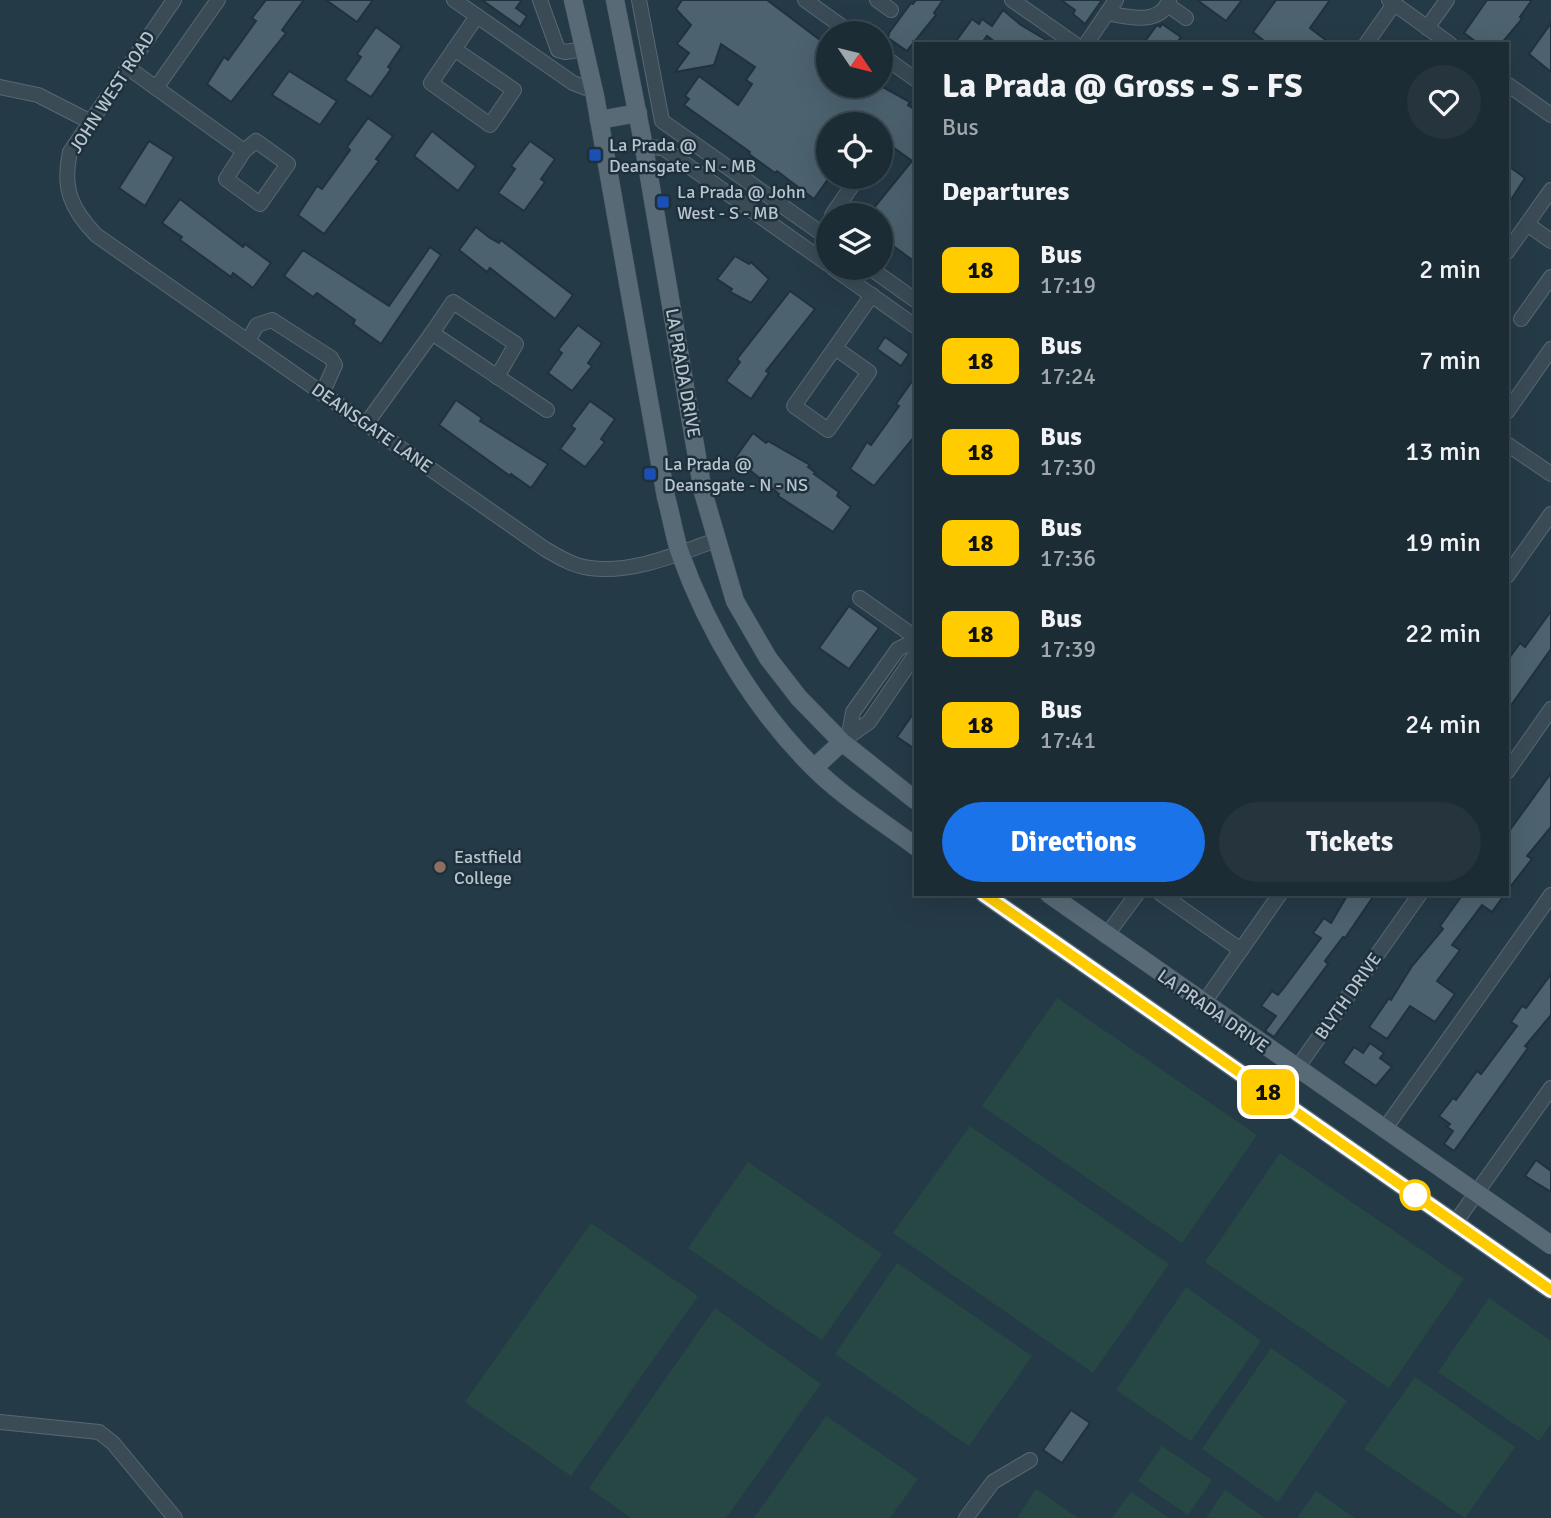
<!DOCTYPE html>
<style>
body{margin:0;font-family:Signika,sans-serif;background:#25343d;color:#f1f3f6;height:100vh;display:flex;flex-direction:column;font-size:26px;white-space:nowrap}
*{box-sizing:border-box;margin:0}
p{font-size:23px;color:#a0a7ad}
.icon{flex:none;width:38px;height:38px;fill:none;stroke:currentColor;stroke-width:2;stroke-linecap:round;stroke-linejoin:round}
.map{position:relative;flex:1;overflow:hidden}
.sheet{position:absolute;left:914px;top:42px;width:595px;height:854px;display:flex;flex-direction:column;background:#1c2c35;border-radius:0px;box-shadow:0 7px 28px #0002,0 0 0 2px #3a4850}
.sheet>*{flex:none}
.badge{padding:0 14px;border-radius:10px;font-size:24px;line-height:46px}
.needle{width:46px;rotate:125deg}
.controls{position:absolute;left:816px;top:21px;display:grid;gap:14px}
.controls a{display:grid;place-items:center;width:77px;height:77px;border-radius:50%;background:#1c2c35;box-shadow:0 7px 28px #0002,0 0 0 2px #3a4850;font-size:35px}
.map>.badge{position:absolute;translate:-50% -50%;box-shadow:0 0 0 4px #fff}
h2{padding:0 28px;font-size:26px;line-height:63px}
.round{display:grid;place-items:center;flex:none;width:74px;height:74px;border-radius:37px;background:#25343d}
.summary{display:flex;align-items:center;justify-content:space-between;height:119px;padding:0 28px}
h1{font-size:33px;font-weight:700;line-height:52px}
.action{display:flex;gap:14px;margin-top:auto;padding:14px 28px}
.action a{flex:1;height:80px;border-radius:42px;background:#1a73e8;color:#fff;font-size:28px;font-weight:700;line-height:80px;text-align:center}
.action a+a{background:#25343d;color:#f1f3f6}
ul{padding:0;list-style:none}
li{display:flex;align-items:center;gap:21px;height:91px;padding:0 28px}
li div{flex:1}
li b{display:block;font-size:26px}
li em{font-style:normal}
li .badge{min-width:77px;font-weight:700;text-align:center}
.map>svg:first-child{display:block}
.green{fill:#274745}
.building{fill:#4c626f;stroke:#20323d;stroke-width:2}
.lines{fill:none;stroke-linecap:round;stroke-linejoin:round}
.minor-casing{stroke:#586873;stroke-width:16}
.major-casing{stroke:#465762;stroke-width:19}
.minor{stroke:#3a4b56;stroke-width:14}
.major{stroke:#586a76;stroke-width:18}
.line-casing{stroke:#fff;stroke-width:16}
.line{stroke:#fc0;stroke-width:10}
.transit-dot{fill:#1a4fb4;stroke:#1e303b;stroke-width:2.5}
.education-dot{fill:#8d6e63;stroke:#1e303b;stroke-width:2.5}
.stop-dot{fill:#fff;stroke:#fc0;stroke-width:3.5}
.labels{text-anchor:middle;stroke-width:5;stroke-linejoin:round;paint-order:stroke}
.street-label{font-size:18px;fill:#b8c5cf;stroke:#1e303b}
.poi-label{font-size:18px;fill:#b8c5cf;stroke:#1e303b;text-anchor:start}
</style>
<div class="map">
<svg width="1551" height="1518" viewBox="0 0 1551 1518">
<rect width="100%" height="100%" fill="#253a47"/>
<g class="green">
<path d="M1057,998l200,137 -75,108 -200,-137z"/>
<path d="M970,1126l199,138 -76,109 -200,-140z"/>
<path d="M1280,1153l184,126 -75,109 -184,-126z"/>
<path d="M748,1162l134,92 -60,86 -134,-92z"/>
<path d="M591,1223l107,73 -127,180 -106,-74z"/>
<path d="M897,1263l135,93 -63,90 -134,-92z"/>
<path d="M1186,1287l75,54 -70,100 -75,-51z"/>
<path d="M1489,1298l62,43v83l-12,17 -101,-69z"/>
<path d="M715,1308l106,76 -95,134h-95l-42,-30z"/>
<path d="M1271,1348l76,53 -69,101 -76,-53z"/>
<path d="M1415,1377l100,70 -50,71 -101,-69z"/>
<path d="M826,1416l92,63 -28,39h-136z"/>
<path d="M1162,1446l50,34 -24,35 -50,-34z"/>
<path d="M1036,1489l42,29h-61z"/>
<path d="M1225,1490l40,28h-59z"/>
<path d="M1316,1491l39,27h-58z"/>
<path d="M1131,1492l38,26h-57z"/>
</g>
<g class="building">
<path d="M266,0h38l-22,30 4,3 -55,69 -24,-18 17,-27 4,3 28,-39 -4,-3z"/>
<path d="M326,0h47l-16,22z"/>
<path d="M482,0h40l-6,8 11,8 -7,11z"/>
<path d="M682,0h85l61,46v40h53l29,16 -2,3 7,5v152l-26,-19 -9,12v-40h-12l44,-54 -29,-21 -3,-16h-52v55l-14,20 -37,-28 -2,2 -26,-19 1,-2 -66,-47 5,-6 -4,-3 14,-20 39,29 14,-21 -6,-4 9,-13 -34,-23 -7,21 -39,7 14,-19 -12,-9 14,-19 -15,-16z"/>
<path d="M916,0h27l-9,13 2,2 -29,36 -19,-13 1,-5 22,-30 2,1z"/>
<path d="M1061,0h41l-17,24 -12,-10 2,-4z"/>
<path d="M1197,0h45l-16,21z"/>
<path d="M1276,0h54l-20,28 21,16h-63l-15,-12z"/>
<path d="M1487,0h45l-12,17 2,2 -21,25h-22l-15,-11z"/>
<path d="M1003,10l18,15 32,19h-55l-11,-8 -6,8h-27l18,-25 7,5 3,-5 10,7z"/>
<path d="M1551,23v49l-22,-18z"/>
<path d="M1162,24l19,13 -5,7h-33l14,-19 3,2z"/>
<path d="M376,27l26,19 -14,21 3,2 -20,28 -26,-17 16,-23 -4,-3z"/>
<path d="M289,71l48,30 -17,24 -48,-30z"/>
<path d="M368,118l25,18 -17,23 3,2 -55,73 -26,-19 19,-29 5,3 28,-39 -3,-3z"/>
<path d="M432,131l44,35 -18,25 -44,-35z"/>
<path d="M149,141l25,16 -29,49 -26,-18z"/>
<path d="M530,141l25,18 -14,20 4,3 -21,29 -26,-18 17,-24 -4,-3z"/>
<path d="M1507,165l18,13 -18,28z"/>
<path d="M180,199l63,48 2,-3 26,19 -18,25 -20,-15 -2,4 -51,-37 2,-3 -20,-14z"/>
<path d="M476,227l14,11 9,5 2,-3 72,55 -18,24 -65,-51 -3,4 -28,-22z"/>
<path d="M430,247l11,8 -60,89 -28,-20 2,-4 -38,-27 -4,4 -29,-21 19,-26 86,56z"/>
<path d="M735,256l14,8 2,-2 18,17 -18,24 -21,-11 2,-3 -15,-10z"/>
<path d="M790,291l25,18 -49,62 3,2 -18,26 -25,-18 14,-19 -3,-3z"/>
<path d="M578,325l24,18 -14,20 4,3 -20,25 -24,-18 14,-20 -4,-3z"/>
<path d="M885,337l24,17 -8,12 -24,-17z"/>
<path d="M915,377v59l-41,50 -24,-17 17,-27 4,3 28,-39 -3,-2z"/>
<path d="M456,400l26,18 -2,3 68,43 -17,24 -20,-14 -1,2 -71,-51z"/>
<path d="M590,401l25,18 -14,20 4,3 -20,25 -25,-18 15,-20 -4,-3z"/>
<path d="M753,433l13,10 2,-2 42,24 -2,2 8,6 -2,1 25,18 -2,4 14,11 -18,25 -55,-36 1,-2 -44,-36z"/>
<path d="M849,606l30,22 -30,41 -30,-21z"/>
<path d="M1551,611v38l-44,62v-50l13,-18 5,4z"/>
<path d="M915,711v38l-18,-12z"/>
<path d="M1551,773v54l-24,29 5,3 -25,32v-57z"/>
<path d="M1348,894h27l-30,44 -2,-1 -18,24 3,3 -54,73 -9,-6 11,-15 -15,-10 11,-15 6,4 5,-6 38,-51 -8,-5 11,-15 7,5z"/>
<path d="M1463,894h42l-13,18 -10,-7 -30,40 8,5 -23,31 18,13 -20,28 -25,-16 -23,33 -18,-12 20,-29 2,2 21,-34 31,-37 -3,-3z"/>
<path d="M1551,974v41l-26,31 3,2 -74,103 -10,-7 9,-13 -6,-4 3,-3 -11,-8 14,-18 3,2 21,-29 4,3 36,-48 -6,-4 11,-16 4,2z"/>
<path d="M1370,1043l14,10 -4,5 12,9 -16,19 -33,-23 11,-16 9,6z"/>
<path d="M1536,1160l15,11v21l-26,-16z"/>
<path d="M1071,1410l19,13 -28,40 -19,-13z"/>
</g>
<g class="lines">
<defs>
<g id="minor">
<path d="M174,0l-104,152c-8,36 1,57 26,83l449,314c14,8 28,17 45,19 41,6 88,-14 126,-28"/>
<path d="M454,0l119,83 21,8"/>
<path d="M540,0l18,50 7,2 20,-3"/>
<path d="M639,0l23,121 166,117"/>
<path d="M805,0l46,33"/>
<path d="M877,0l14,10"/>
<path d="M1012,0l63,44"/>
<path d="M1389,0l61,44"/>
<path d="M1168,5l18,13"/>
<path d="M1107,13c20,4 54,13 62,-13"/>
<path d="M1427,28l20,-28"/>
<path d="M1086,44l30,-44"/>
<path d="M1366,44l28,-40"/>
<path d="M454,49l60,41 -24,35 -59,-42 46,-67"/>
<path d="M880,54l35,25"/>
<path d="M127,67l117,84 12,-10 32,23 -28,40 -34,-25 18,-28"/>
<path d="M1507,84l44,31"/>
<path d="M0,87l38,8 51,26"/>
<path d="M156,88l62,-88"/>
<path d="M644,147l19,1 165,116"/>
<path d="M832,215l26,-38"/>
<path d="M1527,224l24,17"/>
<path d="M1507,252l44,-62"/>
<path d="M833,268l82,58"/>
<path d="M870,268l45,32"/>
<path d="M1521,319l30,-42"/>
<path d="M432,333l21,-31 63,42 -19,33"/>
<path d="M248,341l9,-16 15,-5 59,38 4,7 -13,29"/>
<path d="M835,348l34,24 -41,58 -34,-24 78,-111"/>
<path d="M1507,412l44,-63"/>
<path d="M366,424l66,-91 115,77"/>
<path d="M1507,444l44,30"/>
<path d="M1507,576l44,-62"/>
<path d="M860,598l55,39"/>
<path d="M849,735l4,-23 45,-63 17,-8"/>
<path d="M845,739l24,-17 46,-67"/>
<path d="M1507,772l44,-63"/>
<path d="M1161,894l80,56"/>
<path d="M1106,936l31,-42"/>
<path d="M1203,1004l77,-110"/>
<path d="M1276,1098l144,-204"/>
<path d="M1384,1130l167,-235"/>
<path d="M1455,1223l96,-135"/>
<path d="M0,1422l99,10 14,11 62,75"/>
<path d="M966,1518l27,-36 37,-22"/>
</g>
<g id="major">
<path d="M573,0l22,96 71,401c5,18 8,38 14,56 28,78 75,157 134,215 30,30 68,53 101,78"/>
<path d="M615,0l29,147 59,345 32,109 33,57 31,40 43,44 73,58"/>
<path d="M599,120l39,-7"/>
<path d="M814,768l28,-26"/>
<path d="M984,894l567,396"/>
<path d="M1049,894l502,351"/>
</g>
</defs>
<use href="#minor" class="minor-casing"/>
<use href="#major" class="major-casing"/>
<use href="#minor" class="minor"/>
<use href="#major" class="major"/>
</g>
<g class="lines">
<defs>
<path id="line" d="M984,894l567,396"/>
</defs>
<use href="#line" class="line-casing"/>
<use href="#line" class="line"/>
</g>
<g class="transit-dot">
<rect x="588" y="148" width="14" height="14" rx="3.5"/>
<rect x="656" y="195" width="14" height="14" rx="3.5"/>
<rect x="643" y="467" width="14" height="14" rx="3.5"/>
</g>
<circle class="education-dot" cx="440" cy="867" r="7"/>
<circle class="stop-dot" cx="1415" cy="1195" r="14"/>
<g class="labels">
<g class="street-label">
<text transform="translate(112 92) rotate(-57)" y="6">JOHN WEST ROAD</text>
<text transform="translate(683 373) rotate(80)" y="6">LA PRADA DRIVE</text>
<text transform="translate(372 428) rotate(35)" y="6">DEANSGATE LANE</text>
<text transform="translate(1348 996) rotate(-55)" y="6">BLYTH DRIVE</text>
<text transform="translate(1213 1011) rotate(35)" y="6">LA PRADA DRIVE</text>
</g>
<g class="poi-label">
<text x="609" y="151">La Prada @<tspan x="609" dy="21">Deansgate - N - MB</tspan></text>
<text x="677" y="198">La Prada @ John<tspan x="677" dy="21">West - S - MB</tspan></text>
<text x="664" y="470">La Prada @<tspan x="664" dy="21">Deansgate - N - NS</tspan></text>
<text x="454" y="863">Eastfield<tspan x="454" dy="21">College</tspan></text>
</g>
</g>
</svg>
<div class="controls">
<a><svg class="needle" viewBox="-14 -14 28 28"><path d="M0-13l5 13h-10z" fill="#e53935"/><path d="M0 13l5-13h-10z" fill="#a0a7ad"/></svg></a>
<a><svg class="icon" aria-label="locate" viewBox="0 0 24 24"><circle cx="12" cy="12" r="6"/><path d="M12 2v4M12 18v4M2 12h4M18 12h4"/></svg></a>
<a><svg class="icon" aria-label="layers" viewBox="0 0 24 24"><path d="M12 4l9 5-9 5-9-5zM3 14l9 5 9-5"/></svg></a>
</div>
<b class="badge" style="left:1268px;top:1092px;background:#fc0;color:#111">18</b>
<section class="sheet">
<div class="summary"><div><h1>La Prada @ Gross - S - FS</h1><p>Bus</p></div><a class="round"><svg class="icon" aria-label="heart" viewBox="0 0 24 24"><path d="M12 20l-8-8c-3-5 5-10 8-4 3-6 11-1 8 4z"/></svg></a></div>
<h2>Departures</h2>
<ul>
<li><span class="badge" style="background:#fc0;color:#111">18</span><div><b>Bus</b><p>17:19</p></div><em>2 min</em></li>
<li><span class="badge" style="background:#fc0;color:#111">18</span><div><b>Bus</b><p>17:24</p></div><em>7 min</em></li>
<li><span class="badge" style="background:#fc0;color:#111">18</span><div><b>Bus</b><p>17:30</p></div><em>13 min</em></li>
<li><span class="badge" style="background:#fc0;color:#111">18</span><div><b>Bus</b><p>17:36</p></div><em>19 min</em></li>
<li><span class="badge" style="background:#fc0;color:#111">18</span><div><b>Bus</b><p>17:39</p></div><em>22 min</em></li>
<li><span class="badge" style="background:#fc0;color:#111">18</span><div><b>Bus</b><p>17:41</p></div><em>24 min</em></li>
</ul>
<div class="action"><a>Directions</a><a>Tickets</a></div>
</section>
</div>
